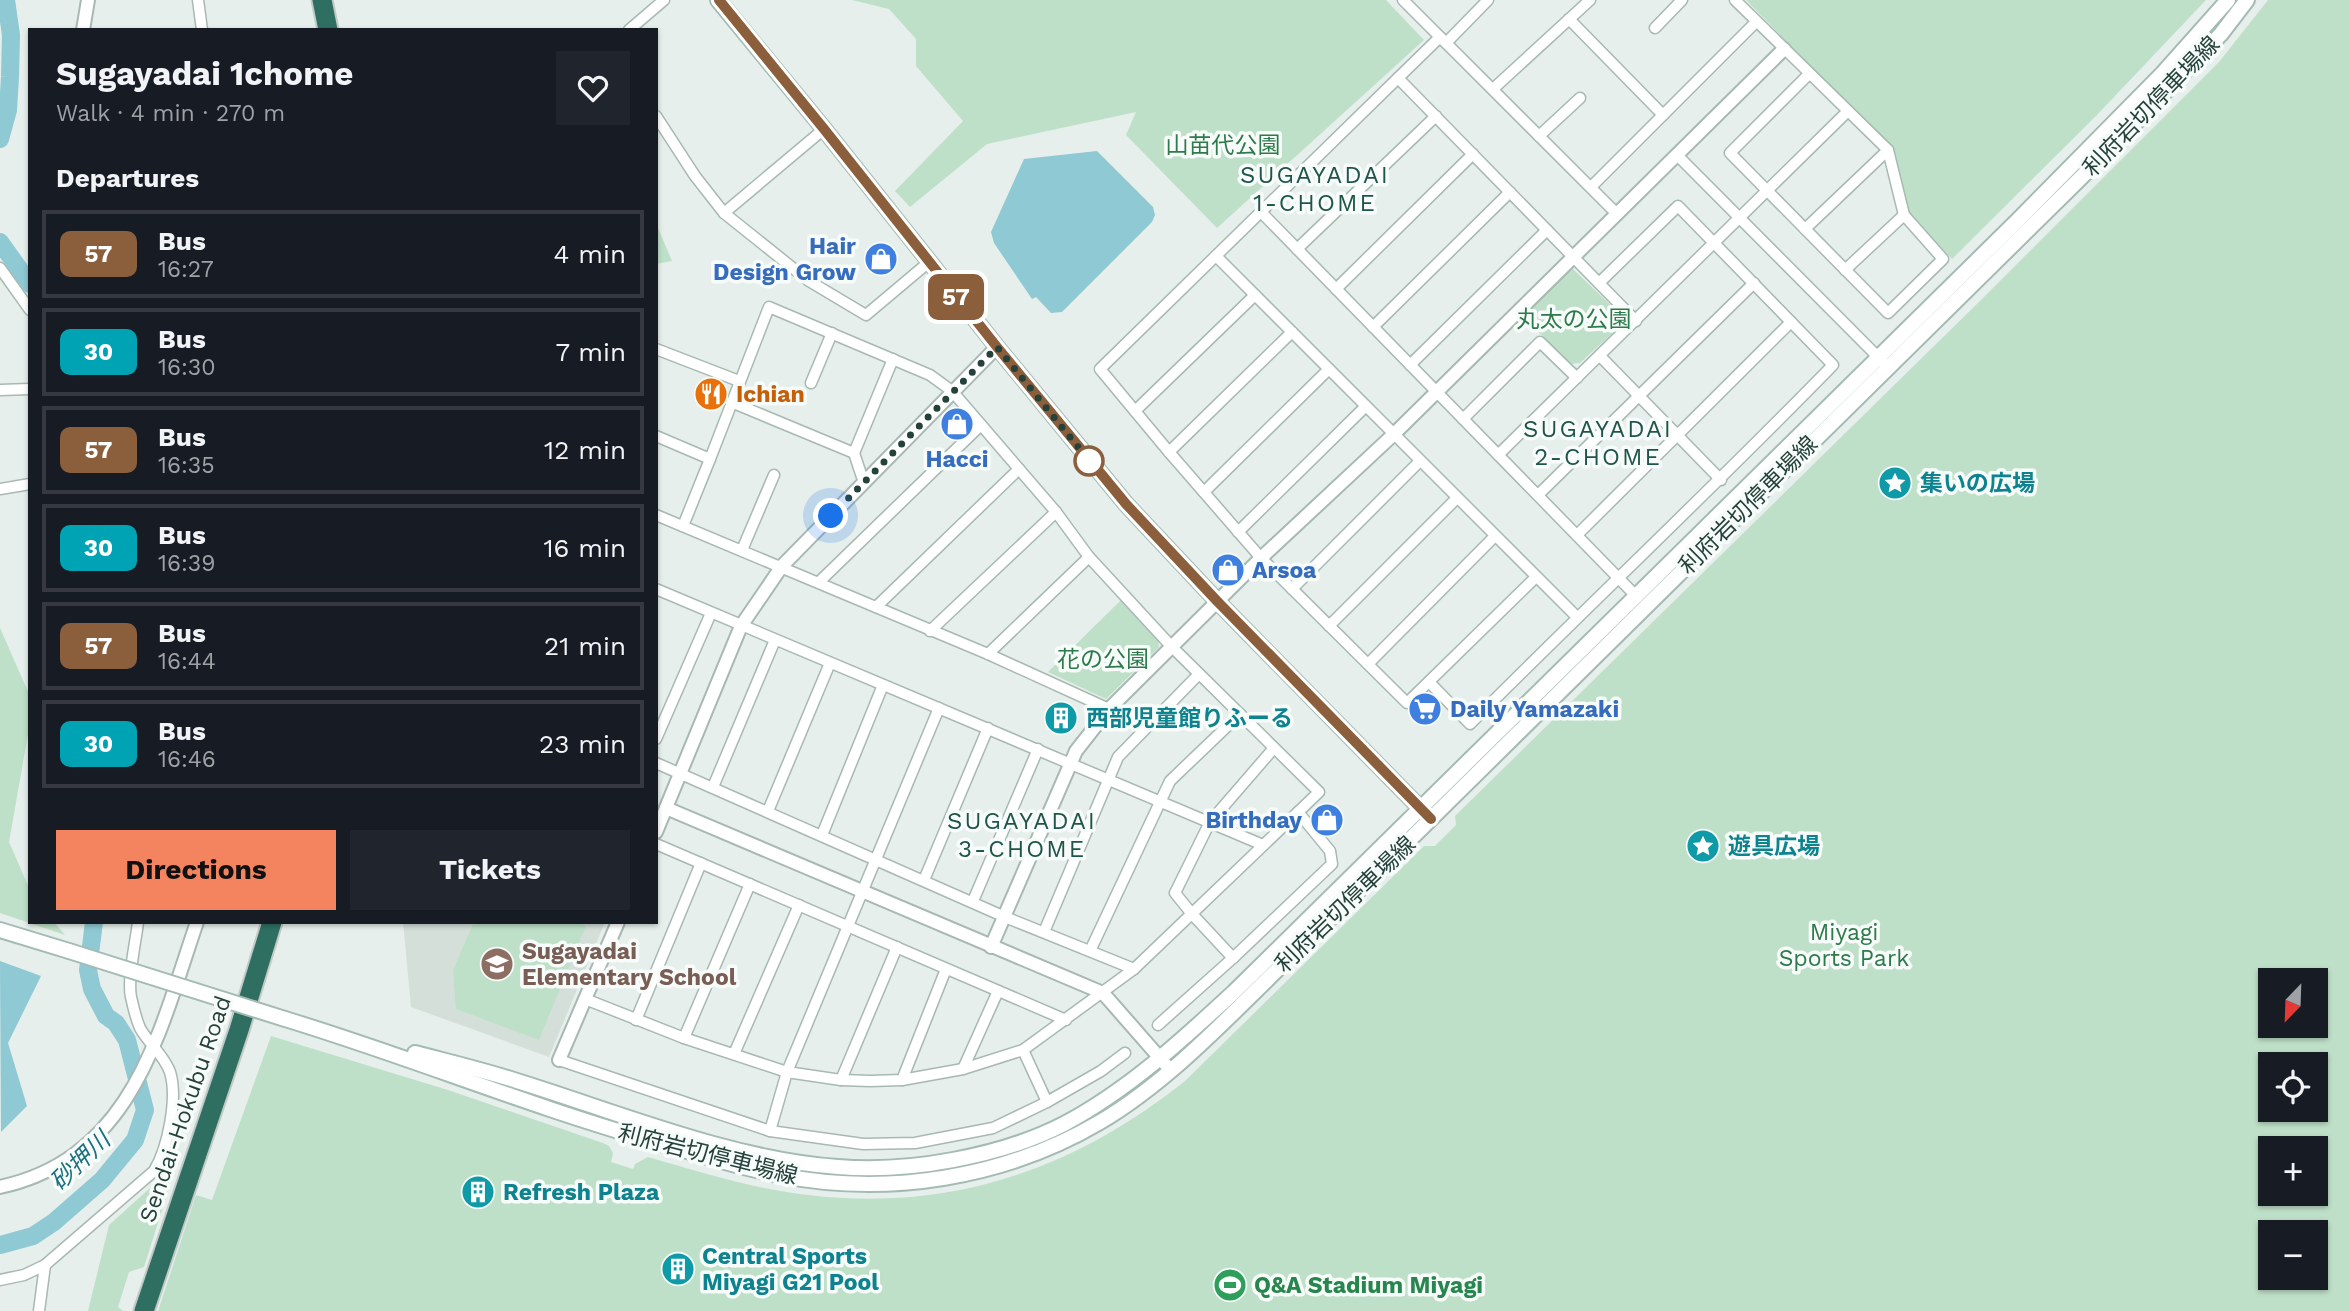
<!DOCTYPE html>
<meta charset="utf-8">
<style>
body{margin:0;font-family:"Work Sans","Noto Sans JP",sans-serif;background:#20242c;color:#f1f3f6;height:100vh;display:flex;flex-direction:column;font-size:26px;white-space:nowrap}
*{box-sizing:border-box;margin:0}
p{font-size:23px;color:#9ea1a6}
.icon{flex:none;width:38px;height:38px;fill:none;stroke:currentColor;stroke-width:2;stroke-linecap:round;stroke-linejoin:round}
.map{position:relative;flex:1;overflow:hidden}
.side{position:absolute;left:28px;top:28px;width:630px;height:896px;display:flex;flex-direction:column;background:#171b24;border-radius:0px;box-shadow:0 2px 5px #0004}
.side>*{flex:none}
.badge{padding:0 14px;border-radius:10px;font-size:24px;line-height:46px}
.needle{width:46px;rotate:203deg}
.buttons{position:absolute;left:2258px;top:968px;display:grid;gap:14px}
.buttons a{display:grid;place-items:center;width:70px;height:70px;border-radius:0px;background:#171b24;box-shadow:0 2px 5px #0004;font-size:35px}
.you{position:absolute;width:35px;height:35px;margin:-18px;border:5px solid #fff;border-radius:50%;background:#1a73e8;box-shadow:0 0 0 10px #1a73e833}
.map>.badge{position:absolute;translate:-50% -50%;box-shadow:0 0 0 4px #fff}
h2{padding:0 28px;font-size:26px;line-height:63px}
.round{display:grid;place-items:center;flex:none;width:74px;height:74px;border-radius:0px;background:#20242c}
.head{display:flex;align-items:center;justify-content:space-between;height:119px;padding:0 28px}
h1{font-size:33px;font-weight:700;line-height:52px}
.button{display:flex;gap:14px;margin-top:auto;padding:14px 28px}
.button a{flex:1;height:80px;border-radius:0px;background:#f4845f;color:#111;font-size:28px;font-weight:700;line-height:80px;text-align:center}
.button a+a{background:#20242c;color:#f1f3f6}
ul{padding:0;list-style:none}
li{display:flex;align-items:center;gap:21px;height:88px;margin:0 14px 10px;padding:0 14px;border:4px solid #363941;border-radius:0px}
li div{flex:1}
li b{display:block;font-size:26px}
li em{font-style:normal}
li .badge{min-width:77px;font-weight:700;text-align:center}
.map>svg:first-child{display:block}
.built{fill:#d4dfda}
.green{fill:#bfe0c8;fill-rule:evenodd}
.water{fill:#8ec9d4}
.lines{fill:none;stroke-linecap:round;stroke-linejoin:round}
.river{stroke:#8ec9d4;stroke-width:18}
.minor-casing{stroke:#a8b8b2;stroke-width:13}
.tertiary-casing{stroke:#a8b8b2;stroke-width:16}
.secondary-casing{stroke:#a4bbb3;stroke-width:18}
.motorway-casing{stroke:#c2cac8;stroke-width:23}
.minor{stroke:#fff;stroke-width:10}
.tertiary{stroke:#fff;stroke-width:12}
.secondary{stroke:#fff;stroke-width:14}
.motorway{stroke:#2f6f62;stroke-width:19}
.secondary-bridge-casing{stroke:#a4bbb3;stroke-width:18;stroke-linecap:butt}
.secondary-bridge{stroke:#fff;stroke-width:14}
.line-casing{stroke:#fff;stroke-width:16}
.line{stroke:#8b5e3c;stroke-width:10}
.walk{stroke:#24423a;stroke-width:7;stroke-dasharray:0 12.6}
.stop-dot{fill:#fff;stroke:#8b5e3c;stroke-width:3.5}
.labels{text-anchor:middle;stroke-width:7;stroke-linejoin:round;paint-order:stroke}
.street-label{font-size:23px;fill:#24423a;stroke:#f7fbf9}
.park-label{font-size:23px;fill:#2d7a4b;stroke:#f7fbf9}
.shop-label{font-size:23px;font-weight:bold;fill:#366cbe;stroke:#f7fbf9;text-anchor:end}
.food-label{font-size:23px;font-weight:bold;fill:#c56008;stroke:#f7fbf9;text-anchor:start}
.culture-label{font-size:23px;font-weight:bold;fill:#0d838f;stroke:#f7fbf9;text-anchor:start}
.education-label{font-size:23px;font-weight:bold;fill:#785e54;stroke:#f7fbf9;text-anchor:start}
.leisure-label{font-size:23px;font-weight:bold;fill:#27864d;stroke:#f7fbf9;text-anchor:start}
.neighbourhood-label{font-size:24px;letter-spacing:2px;fill:#1f5548;stroke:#f7fbf9}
.water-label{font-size:24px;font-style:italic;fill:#1c6f80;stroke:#f7fbf9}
</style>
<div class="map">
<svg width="2350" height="1311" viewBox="0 0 2350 1311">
<rect width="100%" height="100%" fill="#e6efeb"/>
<path class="built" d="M403,922h202l-56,135 -138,-50z"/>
<g class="green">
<path d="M852,0h534l38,40 -207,188 -91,-93 10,-23 -149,32 -77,63 -15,-16 68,-70 -47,-55v-27l-27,-30z"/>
<path d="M1746,0h460l-110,116 -144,143 -43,-46 -17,-64z"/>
<path d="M2268,0h82v1311h-2192l38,-116 16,5 59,-164 177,54 155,53 6,3 4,7 -2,9 22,7 2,-5 13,-7c52,15 106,32 160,38 143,17 265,-25 377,-114l239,-235h11l21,-21 -1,-9 528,-518 236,-236zM2270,980h45v46h-45zM2270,1064h45v46h-45zM2270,1148h45v46h-45zM2270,1232h45v46h-45z"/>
<path d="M656,223l16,38 -16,3z"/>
<path d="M1573,269l48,46 -2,12 -39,36 -10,1 -40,-41 -4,-11 39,-41z"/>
<path d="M1121,600l37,40 1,7 -53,52 -58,-27z"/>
<path d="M0,628l30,68v27l-21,119 21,48v32h24l11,13 -65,-22z"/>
<path d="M474,922h103l9,4 -47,114 -83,-31 -3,-39z"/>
<path d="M160,1179l10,6 -26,82 -15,5 -11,35 5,4h-35l21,-86z"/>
</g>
<g class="water">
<path d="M1097,151l56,56 2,8 -3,7 -90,90 -11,1 -15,-16 -4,2 -38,-56 -3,-11 33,-73z"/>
<path d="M0,961l41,15 -33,67 19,63 -26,26z"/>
</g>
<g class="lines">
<g class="river">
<path d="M0,139l8,-29 2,-33 1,-42 -5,-35"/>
<path d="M0,242l30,42"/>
<path d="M0,1245l33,-9 21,-14 48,-42 33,-40 10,-30 -18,-70 -11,-17 -10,-7 -14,-27 -4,-19 6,-48"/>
</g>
<defs>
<g id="minor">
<path d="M198,0l4,30"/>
<path d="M1403,0l214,214"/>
<path d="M1735,0l153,150 16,65 39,44 -55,54 -158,-160 79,-79"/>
<path d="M1569,19l94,96"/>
<path d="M1655,28l27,-28"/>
<path d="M629,30l35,-30"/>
<path d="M1440,37l-340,332 69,83 92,106 146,145 129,-126"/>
<path d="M1446,43l42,-43"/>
<path d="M1398,78l238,243"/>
<path d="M1493,89l97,-89"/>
<path d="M656,116l39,60 29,37 85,68 57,34 63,-53"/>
<path d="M1539,136l41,-38"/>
<path d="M1677,155l206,207"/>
<path d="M1591,187l165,-165"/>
<path d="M1261,212l375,384"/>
<path d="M724,213l100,-84"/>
<path d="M1805,229l83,-79"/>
<path d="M1297,249l139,-133"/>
<path d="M1216,256l361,361"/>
<path d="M0,268l30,42"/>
<path d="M1845,270l59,-55"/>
<path d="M1336,289l137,-135"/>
<path d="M1373,327l137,-135"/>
<path d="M656,349l83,32"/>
<path d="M1600,356l121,124"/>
<path d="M1410,365l137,-135"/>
<path d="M811,383l21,-50"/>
<path d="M0,390l30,-1"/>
<path d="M731,402l123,51 10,30"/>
<path d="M1135,411l120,-116"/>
<path d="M1463,419l77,-77 37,36"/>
<path d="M1169,452l123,-120"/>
<path d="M854,453l39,-94"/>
<path d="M1498,455l350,-344"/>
<path d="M0,489l30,-5"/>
<path d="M1204,492l125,-123"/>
<path d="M1538,495l216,-212"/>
<path d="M656,515l332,139 121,55"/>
<path d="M683,526l27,-67"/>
<path d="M1238,532l128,-126"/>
<path d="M1577,535l214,-213"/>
<path d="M742,550l32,-75"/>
<path d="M819,582l162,-157"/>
<path d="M656,589l607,256"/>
<path d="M1292,589l128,-128"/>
<path d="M876,607l143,-138"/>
<path d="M1329,626l128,-128"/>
<path d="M930,631l126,-119"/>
<path d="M988,654l101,-97"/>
<path d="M1368,664l127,-128"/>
<path d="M1429,682l41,42c120,-120 244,-237 363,-359l-155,-159 -79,77"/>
<path d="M656,739l55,-126"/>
<path d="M656,763l349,154 129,52"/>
<path d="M713,787l62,-147"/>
<path d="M768,811l62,-148"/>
<path d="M822,835l61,-150"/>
<path d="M656,844l410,176"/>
<path d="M924,880l64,-152"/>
<path d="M973,901l65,-152"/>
<path d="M1044,932l74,-175 81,-83"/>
<path d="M1090,951l80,-170 70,-67"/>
<path d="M1233,958l-41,-44 -17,-21 35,-71 64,-74"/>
<path d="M585,999l99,39 103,34 54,8 29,1 32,-1 61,-11 60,-19 111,-81 185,-177 -148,-146 -82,-89 -33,-45 -104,-121 -22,-16 -161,-68 -59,152 -54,-23"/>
<path d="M636,1020l65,-157"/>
<path d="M1158,1025l75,-67 99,-94 -2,-13 -32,-39"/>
<path d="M684,1038l66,-154"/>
<path d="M1023,1050l24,52"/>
<path d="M734,1054l65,-149"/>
<path d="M559,1060l211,71 93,13 52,-1 78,-15 54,-26 54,-31 24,-18"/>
<path d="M963,1069l35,-78"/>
<path d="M841,1080l56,-133"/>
<path d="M902,1080l44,-111"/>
<path d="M770,1131l17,-59 152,-364"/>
<path d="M0,1280l24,-5 21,-10 109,-94c14,-23 24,-73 16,-99 -6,-17 -22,-29 -30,-44 -4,-9 -7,-22 -9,-31 -4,-18 5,-56 7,-75"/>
<path d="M39,1311l6,-46"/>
</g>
<g id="tertiary">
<path d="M83,30l5,-30"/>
<path d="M666,808l437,185 63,72"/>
<path d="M656,832l85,-206 41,-60 215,-219"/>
<path d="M991,947l85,-196 33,-42 152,-151 133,-124 390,-385"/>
<path d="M559,1060l59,-138"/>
<path d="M0,1187c133,-29 159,-154 197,-265"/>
</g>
<g id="secondary">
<path d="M718,0l106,129 173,218 129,157 91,97 208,212"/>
<path d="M0,930l69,21"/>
<path d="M285,1019c122,37 241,86 364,121 43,12 86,27 130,35 108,22 226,3 321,-53 76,-45 139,-117 203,-177l811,-800 107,-111 26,-34"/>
<path d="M415,1053c34,9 68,17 102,28 100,31 216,79 321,86 38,3 78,0 115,-7 38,-7 76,-18 111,-36 64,-34 117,-83 170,-132l783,-771 146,-148 65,-73"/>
</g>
<g id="motorway">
<path d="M322,0l6,30"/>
<path d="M144,1311l95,-281 33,-108"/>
</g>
</defs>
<use href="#minor" class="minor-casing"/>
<use href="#tertiary" class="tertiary-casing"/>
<use href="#secondary" class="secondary-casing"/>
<use href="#motorway" class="motorway-casing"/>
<use href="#minor" class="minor"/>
<use href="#tertiary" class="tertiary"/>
<use href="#secondary" class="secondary"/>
<use href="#motorway" class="motorway"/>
<defs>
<path id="secondary-bridge" d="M69,951l216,68"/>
</defs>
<use href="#secondary-bridge" class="secondary-bridge-casing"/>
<use href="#secondary-bridge" class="secondary-bridge"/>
</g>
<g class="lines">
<defs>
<path id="line" d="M719,0l105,129 173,218 129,157 91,97 214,218"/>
</defs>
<use href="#line" class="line-casing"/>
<use href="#line" class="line"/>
<path class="walk" d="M831,516l166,-169 98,121 -6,-7"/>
</g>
<defs>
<symbol id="shop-disc" viewBox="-11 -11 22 22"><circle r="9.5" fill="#3f7fe0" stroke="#f7fbf9"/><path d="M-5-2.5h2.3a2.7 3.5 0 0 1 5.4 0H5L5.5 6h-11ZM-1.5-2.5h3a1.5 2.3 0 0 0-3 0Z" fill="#fff"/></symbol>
<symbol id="restaurant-disc" viewBox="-11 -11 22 22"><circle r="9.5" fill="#e8710a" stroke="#f7fbf9"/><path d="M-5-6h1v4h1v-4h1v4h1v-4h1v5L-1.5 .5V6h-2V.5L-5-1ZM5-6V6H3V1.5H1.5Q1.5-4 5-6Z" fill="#fff"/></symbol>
<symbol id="sight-disc" viewBox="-11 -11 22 22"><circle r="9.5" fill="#0f9aa8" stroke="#f7fbf9"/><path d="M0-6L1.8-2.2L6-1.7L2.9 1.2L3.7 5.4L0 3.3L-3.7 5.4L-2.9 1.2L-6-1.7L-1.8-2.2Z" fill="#fff"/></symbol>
<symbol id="supermarket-disc" viewBox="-11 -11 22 22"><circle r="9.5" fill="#3f7fe0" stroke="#f7fbf9"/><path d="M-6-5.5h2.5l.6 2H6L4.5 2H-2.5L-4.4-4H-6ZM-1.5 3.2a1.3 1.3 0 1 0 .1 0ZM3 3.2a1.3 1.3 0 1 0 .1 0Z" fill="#fff"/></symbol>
<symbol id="building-disc" viewBox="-11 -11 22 22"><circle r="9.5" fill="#0f9aa8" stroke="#f7fbf9"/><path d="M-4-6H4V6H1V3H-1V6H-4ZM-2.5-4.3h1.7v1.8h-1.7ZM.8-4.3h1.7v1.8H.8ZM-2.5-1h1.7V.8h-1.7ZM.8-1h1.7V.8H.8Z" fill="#fff"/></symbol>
<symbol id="school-disc" viewBox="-11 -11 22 22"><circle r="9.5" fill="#8d6e63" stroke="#f7fbf9"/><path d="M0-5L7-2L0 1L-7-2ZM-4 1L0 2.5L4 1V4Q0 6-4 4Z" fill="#fff"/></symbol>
<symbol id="stadium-disc" viewBox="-11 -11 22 22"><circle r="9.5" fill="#2e9e5b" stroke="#f7fbf9"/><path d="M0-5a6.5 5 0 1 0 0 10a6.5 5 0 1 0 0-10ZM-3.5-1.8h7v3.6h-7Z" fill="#fff"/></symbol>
</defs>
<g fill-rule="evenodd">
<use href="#shop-disc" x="862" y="240" width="38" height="38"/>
<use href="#restaurant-disc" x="692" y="375" width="38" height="38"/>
<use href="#shop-disc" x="938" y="405" width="38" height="38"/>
<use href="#sight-disc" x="1876" y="464" width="38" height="38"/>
<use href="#shop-disc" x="1209" y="551" width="38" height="38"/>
<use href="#supermarket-disc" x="1406" y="690" width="38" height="38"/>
<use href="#building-disc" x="1042" y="699" width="38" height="38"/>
<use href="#shop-disc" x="1308" y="801" width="38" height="38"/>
<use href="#sight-disc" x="1684" y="827" width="38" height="38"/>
<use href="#school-disc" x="478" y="945" width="38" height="38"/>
<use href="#building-disc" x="459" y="1173" width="38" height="38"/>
<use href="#building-disc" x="659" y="1250" width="38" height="38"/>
<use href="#stadium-disc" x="1211" y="1266" width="38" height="38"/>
</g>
<circle class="stop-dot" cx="1089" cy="461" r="14"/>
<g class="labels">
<g class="street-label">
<text transform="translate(2151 106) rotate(-46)" y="8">利府岩切停車場線</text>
<text transform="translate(1748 505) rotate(-45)" y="8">利府岩切停車場線</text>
<text transform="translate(1345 904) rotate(-44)" y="8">利府岩切停車場線</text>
<text transform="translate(185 1109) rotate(-71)" y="8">Sendai-Hokubu Road</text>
<text transform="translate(708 1154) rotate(14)" y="8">利府岩切停車場線</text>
</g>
<g class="park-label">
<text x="1223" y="153">山苗代公園</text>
<text x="1574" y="327">丸太の公園</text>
<text x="1103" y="667">花の公園</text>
<text x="1844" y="940">Miyagi<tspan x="1844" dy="26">Sports Park</tspan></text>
</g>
<g class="shop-label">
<text x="856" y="254">Hair<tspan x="856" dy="26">Design Grow</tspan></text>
<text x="957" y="467" text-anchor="middle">Hacci</text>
<text x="1252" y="578" text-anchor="start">Arsoa</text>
<text x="1450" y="717" text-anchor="start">Daily Yamazaki</text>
<text x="1302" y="828">Birthday</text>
</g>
<g class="food-label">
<text x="736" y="402">Ichian</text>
</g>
<g class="culture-label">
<text x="1920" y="491">集いの広場</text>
<text x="1086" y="726">西部児童館りふーる</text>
<text x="1728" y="854">遊具広場</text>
<text x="503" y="1200">Refresh Plaza</text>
<text x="702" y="1264">Central Sports<tspan x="702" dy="26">Miyagi G21 Pool</tspan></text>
</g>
<g class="education-label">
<text x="522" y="959">Sugayadai<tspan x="522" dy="26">Elementary School</tspan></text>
</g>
<g class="leisure-label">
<text x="1254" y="1293">Q&amp;A Stadium Miyagi</text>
</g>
<g class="neighbourhood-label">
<text x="1315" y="183">SUGAYADAI<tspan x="1315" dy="28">1-CHOME</tspan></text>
<text x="1598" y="437">SUGAYADAI<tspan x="1598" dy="28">2-CHOME</tspan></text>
<text x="1022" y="829">SUGAYADAI<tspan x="1022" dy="28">3-CHOME</tspan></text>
</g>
<g class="water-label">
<text transform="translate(80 1161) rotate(-44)" y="8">砂押川</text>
</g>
</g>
</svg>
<div class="buttons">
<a><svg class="needle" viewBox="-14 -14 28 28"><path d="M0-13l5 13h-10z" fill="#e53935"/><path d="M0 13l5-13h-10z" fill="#9ea1a6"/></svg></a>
<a><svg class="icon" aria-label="locate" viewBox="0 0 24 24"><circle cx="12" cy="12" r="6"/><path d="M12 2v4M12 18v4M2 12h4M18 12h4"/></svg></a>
<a>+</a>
<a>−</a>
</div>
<div class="you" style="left:831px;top:516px"></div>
<b class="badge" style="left:956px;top:297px;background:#8b5e3c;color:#fff">57</b>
<section class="side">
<div class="head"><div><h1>Sugayadai 1chome</h1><p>Walk · 4 min · 270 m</p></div><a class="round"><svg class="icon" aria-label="heart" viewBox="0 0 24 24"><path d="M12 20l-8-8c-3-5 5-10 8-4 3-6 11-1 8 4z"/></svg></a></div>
<h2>Departures</h2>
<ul>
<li><span class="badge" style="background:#8b5e3c;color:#fff">57</span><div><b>Bus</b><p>16:27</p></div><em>4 min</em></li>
<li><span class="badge" style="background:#00a3b4;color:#fff">30</span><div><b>Bus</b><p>16:30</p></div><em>7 min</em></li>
<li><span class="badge" style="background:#8b5e3c;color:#fff">57</span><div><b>Bus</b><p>16:35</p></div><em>12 min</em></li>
<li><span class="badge" style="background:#00a3b4;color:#fff">30</span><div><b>Bus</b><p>16:39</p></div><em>16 min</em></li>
<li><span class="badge" style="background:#8b5e3c;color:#fff">57</span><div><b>Bus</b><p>16:44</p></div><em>21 min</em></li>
<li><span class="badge" style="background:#00a3b4;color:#fff">30</span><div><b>Bus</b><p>16:46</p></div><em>23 min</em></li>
</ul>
<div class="button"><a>Directions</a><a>Tickets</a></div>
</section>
</div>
